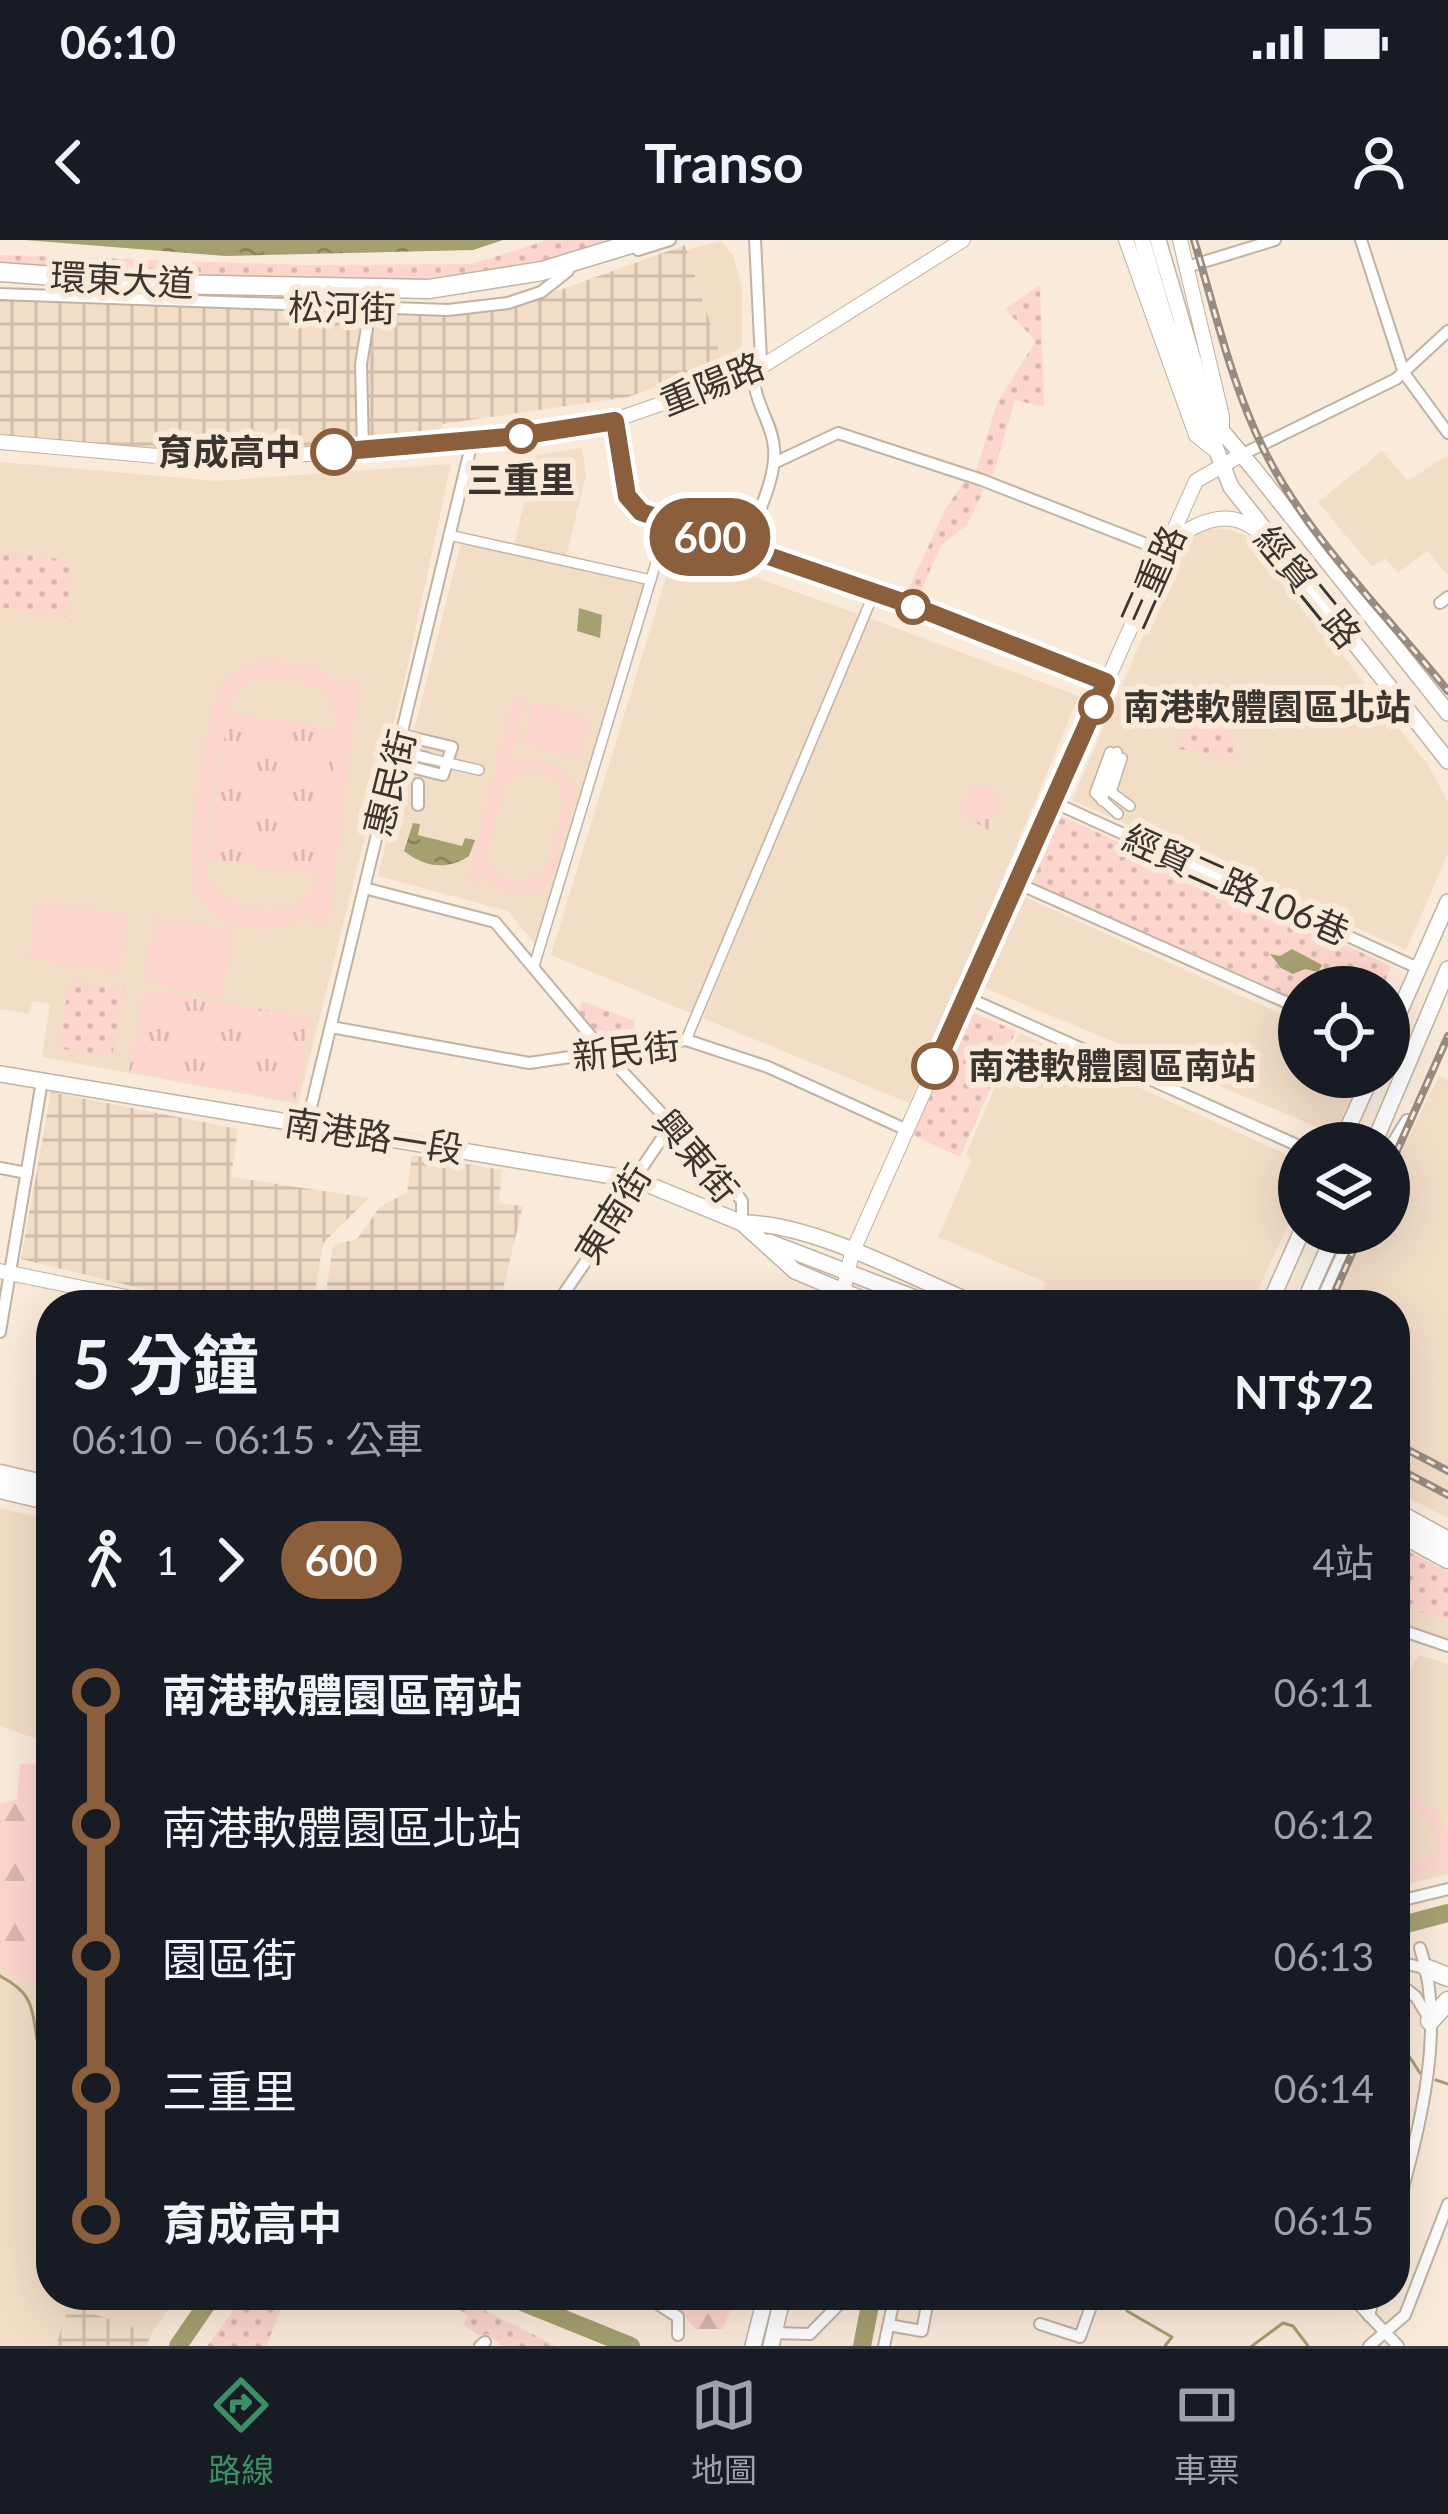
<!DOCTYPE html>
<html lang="zh-TW">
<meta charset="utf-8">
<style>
body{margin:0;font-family:Lato,"Noto Sans TC",sans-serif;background:#20242c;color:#f1f3f6;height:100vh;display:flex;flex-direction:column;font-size:45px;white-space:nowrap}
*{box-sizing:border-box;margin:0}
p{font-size:39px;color:#9ea1a6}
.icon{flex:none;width:66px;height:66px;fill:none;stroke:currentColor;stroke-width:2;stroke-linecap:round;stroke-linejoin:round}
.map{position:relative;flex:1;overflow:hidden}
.details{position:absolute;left:36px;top:1050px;width:1374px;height:1020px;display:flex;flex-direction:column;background:#171b24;border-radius:48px;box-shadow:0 12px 48px #0002}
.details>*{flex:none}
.badge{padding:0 24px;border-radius:39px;font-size:42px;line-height:78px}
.buttons{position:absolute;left:1278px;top:726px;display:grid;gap:24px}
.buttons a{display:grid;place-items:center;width:132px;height:132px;border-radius:50%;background:#171b24;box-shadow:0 12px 48px #0002;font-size:60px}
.map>.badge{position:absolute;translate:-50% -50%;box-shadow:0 0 0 6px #fff}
.legs{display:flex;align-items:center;gap:18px;height:132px;padding:0 36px;font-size:39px}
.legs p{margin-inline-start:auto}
.summary{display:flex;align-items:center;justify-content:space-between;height:204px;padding:0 36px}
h1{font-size:66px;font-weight:700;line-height:90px}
ul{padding:0 36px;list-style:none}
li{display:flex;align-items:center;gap:42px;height:132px;font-size:45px}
li i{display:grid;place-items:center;width:18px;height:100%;margin:0 15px;background:currentColor}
li i::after{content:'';width:30px;height:30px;margin:-15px;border:9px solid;border-radius:50%;background:#171b24}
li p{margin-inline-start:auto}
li:first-child i{background:linear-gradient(#0000 50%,currentColor 0)}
li:last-child i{background:linear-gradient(currentColor 50%,#0000 0)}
.status{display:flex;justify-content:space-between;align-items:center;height:84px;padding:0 60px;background:#171b24;direction:ltr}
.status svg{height:33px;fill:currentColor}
header{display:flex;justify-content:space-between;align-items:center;height:156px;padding:0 36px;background:#171b24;font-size:54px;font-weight:700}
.tabs{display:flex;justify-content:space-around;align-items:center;height:168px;border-top:3px solid #363941;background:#171b24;font-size:33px;color:#9ea1a6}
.tabs a{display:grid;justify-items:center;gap:6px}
.tabs .on{color:#3a9064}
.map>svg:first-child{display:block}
.built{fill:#f2ddc7}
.industrial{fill:url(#industrial-grid)}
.grass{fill:url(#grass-tufts)}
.forest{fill:url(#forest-firs)}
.park{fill:url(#park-dots)}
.pitch{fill:#fcd5cd;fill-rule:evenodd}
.water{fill:url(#water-ripples)}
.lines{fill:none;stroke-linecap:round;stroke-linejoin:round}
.stream{stroke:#a4a070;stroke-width:3}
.river{stroke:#a4a070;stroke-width:18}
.pedestrian-casing{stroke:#c1b3a3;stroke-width:12}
.minor-casing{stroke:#c1b3a3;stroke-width:14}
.tertiary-casing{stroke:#c1b3a3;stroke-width:16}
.secondary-casing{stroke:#c1b3a3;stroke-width:18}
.primary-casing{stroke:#c1b3a3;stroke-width:21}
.trunk-casing{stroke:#c1b3a3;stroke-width:21}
.pedestrian{stroke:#fff;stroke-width:9}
.minor{stroke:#fff;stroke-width:10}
.tertiary{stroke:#fff;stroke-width:14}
.secondary{stroke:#fff;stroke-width:15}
.primary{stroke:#fff;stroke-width:18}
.trunk{stroke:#fff;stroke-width:18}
.rail-casing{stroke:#978c81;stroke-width:8}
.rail{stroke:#faeada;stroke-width:3;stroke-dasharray:9;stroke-linecap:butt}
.line-1-casing{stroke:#fff;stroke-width:27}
.line-1{stroke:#8b5e3c;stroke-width:18}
.stop-1-dot{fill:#fff;stroke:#8b5e3c;stroke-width:6}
.labels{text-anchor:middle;stroke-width:12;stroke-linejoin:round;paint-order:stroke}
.street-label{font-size:36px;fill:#3b352f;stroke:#faeada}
.stop-label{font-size:36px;font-weight:bold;fill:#3b352f;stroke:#faeada;text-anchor:start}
</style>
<div class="status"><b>06:10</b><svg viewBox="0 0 49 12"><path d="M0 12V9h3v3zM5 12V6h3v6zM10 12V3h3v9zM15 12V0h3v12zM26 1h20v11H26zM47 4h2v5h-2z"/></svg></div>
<header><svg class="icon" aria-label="back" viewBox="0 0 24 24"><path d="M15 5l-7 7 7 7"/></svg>Transo<svg class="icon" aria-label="person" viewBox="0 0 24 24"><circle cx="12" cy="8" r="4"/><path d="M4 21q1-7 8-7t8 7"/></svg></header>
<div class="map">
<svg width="1448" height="2106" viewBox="0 0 1448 2106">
<defs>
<pattern id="industrial-grid" width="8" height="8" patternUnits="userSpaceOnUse" patternTransform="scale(3)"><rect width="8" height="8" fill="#f2ddc7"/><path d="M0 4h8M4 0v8" fill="none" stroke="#d0beab"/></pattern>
<pattern id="grass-tufts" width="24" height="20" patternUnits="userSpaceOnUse" patternTransform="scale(3)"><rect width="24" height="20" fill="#fcd5cd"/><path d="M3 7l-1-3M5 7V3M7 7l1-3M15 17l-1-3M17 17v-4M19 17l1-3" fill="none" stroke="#d9b7b0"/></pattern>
<pattern id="forest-firs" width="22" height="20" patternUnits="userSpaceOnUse" patternTransform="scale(3)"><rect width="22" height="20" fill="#fcd5cd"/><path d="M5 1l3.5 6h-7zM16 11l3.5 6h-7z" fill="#d9b7b0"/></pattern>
<pattern id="park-dots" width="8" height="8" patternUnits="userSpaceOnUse" patternTransform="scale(3)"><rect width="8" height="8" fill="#fcd5cd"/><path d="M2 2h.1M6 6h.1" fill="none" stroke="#d9b7b0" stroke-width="1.8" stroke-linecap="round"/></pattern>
<pattern id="water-ripples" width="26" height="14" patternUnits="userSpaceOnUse" patternTransform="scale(3)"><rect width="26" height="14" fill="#a4a070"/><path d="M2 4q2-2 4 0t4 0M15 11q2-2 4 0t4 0" fill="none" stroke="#87835c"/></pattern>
</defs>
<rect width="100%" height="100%" fill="#faeada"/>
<g class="built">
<path d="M721,1l12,14 9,32v64l-19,12 -36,-113z"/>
<path d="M582,208l4,27 -20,82 -52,-12 22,-90z"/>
<path d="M1382,211l26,30 40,-26v120l-21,-24 -29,22 -13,-15 -13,9 -54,-65z"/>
<path d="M0,222l217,19 234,-17 -46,214 -107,426 -256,-47 8,-53 -18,-3 -3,13 -29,-5z"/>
<path d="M1203,288l25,1 24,9 176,227 20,37v51l-42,97 -334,-150 114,-263z"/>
<path d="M462,298l189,42 -93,329 -19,40 -31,-38 -130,-35z"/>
<path d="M703,319l161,57 -164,401 -149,-62 117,-384z"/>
<path d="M866,377l213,79 -170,407 -206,-85z"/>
<path d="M1021,655l278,127v55h61l-26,57 -349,-146z"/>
<path d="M1019,793l280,127v41l-48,104h-215l9,-23 -107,-45 33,-76 -5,-7z"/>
<path d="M1439,836l9,4v438l-53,-27v-186h-71l36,-72h29v-57z"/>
<path d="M0,1268l51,12v224l-51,-18z"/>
<path d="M1395,1364l53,16v19l-53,-16z"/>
<path d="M1419,1415l29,9v210l-53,13v-193z"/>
<path d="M0,1648l51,12v395h128l-28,39 -81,-28 -14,40h-56z"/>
</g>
<g class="industrial">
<path d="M685,5l38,118 -95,34 -186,27 -2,15 -194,14 -139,-3 -107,-14v-139l241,12 240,-7 79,-12z"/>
<path d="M51,852l187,37 -7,48 138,21 -46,45 -10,62h-62l-99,-14 -131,-32z"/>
<path d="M412,915l90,15 -3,33 24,3 -24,99h-175l9,-60 24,-6 23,-32 27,-15z"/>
<path d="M69,2065l82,29 -4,12h-91z"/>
</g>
<g class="grass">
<path d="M228,473l111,16 -21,146 -111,-16z"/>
<path d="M971,545l23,3 8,10 -14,32 -29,-17z"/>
<path d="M143,749l169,29 -17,82 -166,-29z"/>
</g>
<g class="forest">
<path d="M51,1523v272l-7,-7 -8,-41 -36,-21v-163l17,-3 3,-36z"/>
<path d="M668,2055h68l-13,34h-28z"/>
</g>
<g class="park">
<path d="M548,0h80c-200,71 -420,38 -628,31v-16l304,10 168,-1z"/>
<path d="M1040,45l4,122 -29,-7 -23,78 -17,-5 23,-72 38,-60 -31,-32z"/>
<path d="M965,241l19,8 -17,36 -26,20 -24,54 -11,-5 41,-88z"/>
<path d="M0,311l73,10 -8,56 -65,-10z"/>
<path d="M1185,445l51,57 -1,17 -56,-10 8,-36 -21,-14z"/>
<path d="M1059,575l332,151 -8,21h-84v13l-270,-119z"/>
<path d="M70,739l54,9 -12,69 -54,-9z"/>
<path d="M582,761l53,20 -4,18 -27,6 -26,-32z"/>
<path d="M969,771l47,20 -56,126 -47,-22z"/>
<path d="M1395,1304l53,28v48l-53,-16z"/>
<path d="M245,2055h42l-21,51h-59z"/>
<path d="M439,2055h15l102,51h-53l-16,-12 -7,2 -17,-11 5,-9z"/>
</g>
<g class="pitch">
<path d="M270,420l45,6 27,20 2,-9 15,4 -30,242 -18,-1 1,-12c-37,34 -104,24 -119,-28 -8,-25 14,-179 29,-199 12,-16 29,-21 48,-23zM289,436l39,18 11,34 -23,158c-14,17 -36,27 -57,23 -20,-3 -46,-13 -52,-34 -7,-28 17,-142 23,-176l21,-18z"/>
<path d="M513,456l12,3 -15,65c25,-13 56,-2 67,26l-26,88c-16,30 -53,18 -68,-6l-4,12 -11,-4zM526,529l31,10 8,23 -21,70 -24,11 -20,-6 -13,-20 17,-72z"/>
<path d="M533,462l58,17 -11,41 -58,-17z"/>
<path d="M37,661l91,14 -9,57 -90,-13z"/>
<path d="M155,676l78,15 -12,66 -79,-15z"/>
<path d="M1411,1557l29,18 8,20v33l-53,13v-12l30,-7 12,-15 -8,-30 -19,-8 -15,1v-11z"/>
</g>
<g class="water">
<path d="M25,0h478l-30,10 -248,6z"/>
<path d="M579,368l23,7 -2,23 -23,-7z"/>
<path d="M413,583l7,1 -2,11 44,11 3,-8 10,2 -6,16c-22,15 -45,11 -65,-5z"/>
<path d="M1292,709l30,16 -4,7 -13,-3 -12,5 -12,-6 -11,-14 10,2z"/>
</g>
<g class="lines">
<g class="stream">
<path d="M0,1736c35,18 31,32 38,68l13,9"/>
<path d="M1395,1820l14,-4 11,17"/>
<path d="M1436,1840l12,4"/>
<path d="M1127,2055v16l45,26 -7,9"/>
<path d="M1252,2106l31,-23 10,3 15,20"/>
</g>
<g class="river">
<path d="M1395,1687l53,-14"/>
<path d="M505,2055l126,51"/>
<path d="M178,2106l35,-51"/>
<path d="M862,2106l10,-51"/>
</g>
<defs>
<g id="pedestrian">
<path d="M449,295l202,45"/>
<path d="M1110,512l-15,41 23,21"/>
<path d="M427,518l52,12"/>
<path d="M1122,518l-11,34 19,14"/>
<path d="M1102,561l15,-49"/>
<path d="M534,726l134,-443"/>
<path d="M686,800l188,-447"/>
</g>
<g id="minor">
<path d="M1361,0l43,133 44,60"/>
<path d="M638,10l32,-10"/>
<path d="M1187,27l88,-27"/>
<path d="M0,54l448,16 60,-7 33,-11 27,-21"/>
<path d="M615,181l12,75 15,15 464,171"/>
<path d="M363,210l-2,-86 9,-55"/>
<path d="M1239,216l157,-77 52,-48"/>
<path d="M774,223l64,-30 144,47 182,71"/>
<path d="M745,308c10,-29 32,-69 29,-100 -2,-32 -32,-57 -13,-89l-6,-119"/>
<path d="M1440,363l8,-6"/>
<path d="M398,511l29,7"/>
<path d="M395,523l48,12 9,-28 -50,-12"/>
<path d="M1053,562l365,166"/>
<path d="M418,565v-21"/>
<path d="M1017,643l282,125"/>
<path d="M364,648l131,34 110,131 131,140 6,8v22"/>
<path d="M966,757l333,149"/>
<path d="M331,787l198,36 157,-23 82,27 139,63"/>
<path d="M1389,808l21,9"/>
<path d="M307,884l165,-682"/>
<path d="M1389,909l18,-29"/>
<path d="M0,928l27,5"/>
<path d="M556,1065l78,-114 5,-19 32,-47"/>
<path d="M1319,1065l33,-72"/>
<path d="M0,1092l42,-251"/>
<path d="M1395,1388l53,18"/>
<path d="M1395,1662l53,-13"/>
<path d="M1395,1721l33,8"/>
<path d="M1395,1740l21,17 12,20"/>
<path d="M1395,1978c22,-82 53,-186 25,-270"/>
<path d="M644,2055l34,22v18"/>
<path d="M1350,2055l48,51"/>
<path d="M1369,2076l5,-21"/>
<path d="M1040,2084l40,13 15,-42"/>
<path d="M894,2086l28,5 7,-36"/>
<path d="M773,2093l37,1 38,-39"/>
<path d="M480,2106l5,-4"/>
<path d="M884,2106l11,-51"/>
<path d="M1369,2106l36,-31 43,-111"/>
</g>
<g id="tertiary">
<path d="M1126,0l70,195 16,13"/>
<path d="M1180,0l42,176v21"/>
<path d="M0,202l213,19 259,-19 128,-17 153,-53 210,-132"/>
<path d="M1172,300c31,-21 61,-34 92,-3"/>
<path d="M0,1031l165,34"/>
<path d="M843,1052l9,-39 344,-772 43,-25"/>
</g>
<g id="secondary">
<path d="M1142,0l24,82 65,165 217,274"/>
<path d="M1158,0l52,177 43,51 195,245"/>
<path d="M1389,795l59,-133"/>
<path d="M0,834l637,106 105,43 53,48 81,34"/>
<path d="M1341,903l30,-66"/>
<path d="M1374,903l74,-174"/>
<path d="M742,983c72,0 168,54 236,82"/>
<path d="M769,1002l164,63"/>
<path d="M1269,1065l32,-72"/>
<path d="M1303,1065l32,-72"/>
<path d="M753,2106l13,-51"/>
<path d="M771,2106l12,-51"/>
</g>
<g id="primary">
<path d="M0,1234l51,12"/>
<path d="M0,1249l51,12"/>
<path d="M1395,1272l53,29"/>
<path d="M1395,1290l53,29"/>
</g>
<g id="trunk">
<path d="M0,32l163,12 266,5 113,-18 102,-31"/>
<path d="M1428,1729l20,8"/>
<path d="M1430,1781l18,-20"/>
</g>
</defs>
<use href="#pedestrian" class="pedestrian-casing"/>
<use href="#minor" class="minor-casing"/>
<use href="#tertiary" class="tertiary-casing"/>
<use href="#secondary" class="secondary-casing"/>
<use href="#primary" class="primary-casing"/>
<use href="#trunk" class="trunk-casing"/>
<use href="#pedestrian" class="pedestrian"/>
<use href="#minor" class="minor"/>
<use href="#tertiary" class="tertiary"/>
<use href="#secondary" class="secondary"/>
<use href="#primary" class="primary"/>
<use href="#trunk" class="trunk"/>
<defs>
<g id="rail">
<path d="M1194,0c21,70 37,144 70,210 44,88 122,164 184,241"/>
<path d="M1389,929l59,-133"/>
<path d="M1329,1065l32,-72"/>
<path d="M1395,1203l53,28"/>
<path d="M1395,1227l53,28"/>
</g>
</defs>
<use href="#rail" class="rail-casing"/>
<use href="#rail" class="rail"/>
</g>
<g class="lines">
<defs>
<path id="line-1" d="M334,212l185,-16 96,-15 12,75 14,16 267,92 198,78 -171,384"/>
</defs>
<use href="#line-1" class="line-1-casing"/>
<use href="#line-1" class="line-1"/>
</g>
<g class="stop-1-dot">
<circle cx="521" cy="196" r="15"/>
<circle cx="334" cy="212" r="21"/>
<circle cx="913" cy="367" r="15"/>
<circle cx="1096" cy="467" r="15"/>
<circle cx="935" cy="826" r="21"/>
</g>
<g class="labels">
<g class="street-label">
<text transform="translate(122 40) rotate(3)" y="13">環東大道</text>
<text transform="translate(342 68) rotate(1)" y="13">松河街</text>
<text transform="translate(712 144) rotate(-22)" y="13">重陽路</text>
<text transform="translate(1153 337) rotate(-66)" y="13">三重路</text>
<text transform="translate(1308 347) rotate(51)" y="13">經貿二路</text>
<text transform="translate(390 543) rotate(-76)" y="13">惠民街</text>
<text transform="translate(1236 645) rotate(24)" y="13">經貿二路106巷</text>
<text transform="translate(626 811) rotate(-6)" y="13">新民街</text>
<text transform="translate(374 896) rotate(9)" y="13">南港路一段</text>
<text transform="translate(696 916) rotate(50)" y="13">興東街</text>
<text transform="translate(613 974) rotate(-58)" y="13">東南街</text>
</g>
<g class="stop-label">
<text x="301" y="225" text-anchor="end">育成高中</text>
<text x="521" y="253" text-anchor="middle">三重里</text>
<text x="1123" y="480">南港軟體園區北站</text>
<text x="968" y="839">南港軟體園區南站</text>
</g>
</g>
</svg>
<div class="buttons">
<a><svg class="icon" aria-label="locate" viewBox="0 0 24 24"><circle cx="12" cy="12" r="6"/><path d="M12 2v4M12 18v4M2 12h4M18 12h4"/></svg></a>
<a><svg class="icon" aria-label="layers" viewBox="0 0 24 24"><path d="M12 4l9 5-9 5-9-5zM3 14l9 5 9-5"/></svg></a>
</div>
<b class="badge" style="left:710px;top:297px;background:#8b5e3c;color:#fff">600</b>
<section class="details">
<div class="summary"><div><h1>5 分鐘</h1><p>06:10 – 06:15 · 公車</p></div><b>NT$72</b></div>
<div class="legs"><svg class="icon" aria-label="walk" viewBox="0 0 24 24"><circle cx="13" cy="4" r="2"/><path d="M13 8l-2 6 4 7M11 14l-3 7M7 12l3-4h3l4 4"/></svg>1<svg class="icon" aria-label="forward" viewBox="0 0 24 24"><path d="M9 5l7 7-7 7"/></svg><b class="badge" style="background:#8b5e3c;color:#fff">600</b><p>4站</p></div>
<ul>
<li><i style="color:#8b5e3c"></i><b>南港軟體園區南站</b><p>06:11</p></li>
<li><i style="color:#8b5e3c"></i><span>南港軟體園區北站</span><p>06:12</p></li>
<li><i style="color:#8b5e3c"></i><span>園區街</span><p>06:13</p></li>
<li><i style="color:#8b5e3c"></i><span>三重里</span><p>06:14</p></li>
<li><i style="color:#8b5e3c"></i><b>育成高中</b><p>06:15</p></li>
</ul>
</section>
</div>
<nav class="tabs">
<a class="on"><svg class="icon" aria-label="directions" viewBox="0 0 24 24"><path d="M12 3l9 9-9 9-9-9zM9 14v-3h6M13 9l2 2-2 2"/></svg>路線</a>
<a><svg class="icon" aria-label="map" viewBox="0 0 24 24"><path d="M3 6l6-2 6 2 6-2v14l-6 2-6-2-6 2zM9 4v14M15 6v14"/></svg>地圖</a>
<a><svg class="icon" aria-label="tickets" viewBox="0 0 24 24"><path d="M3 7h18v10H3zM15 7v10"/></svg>車票</a>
</nav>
